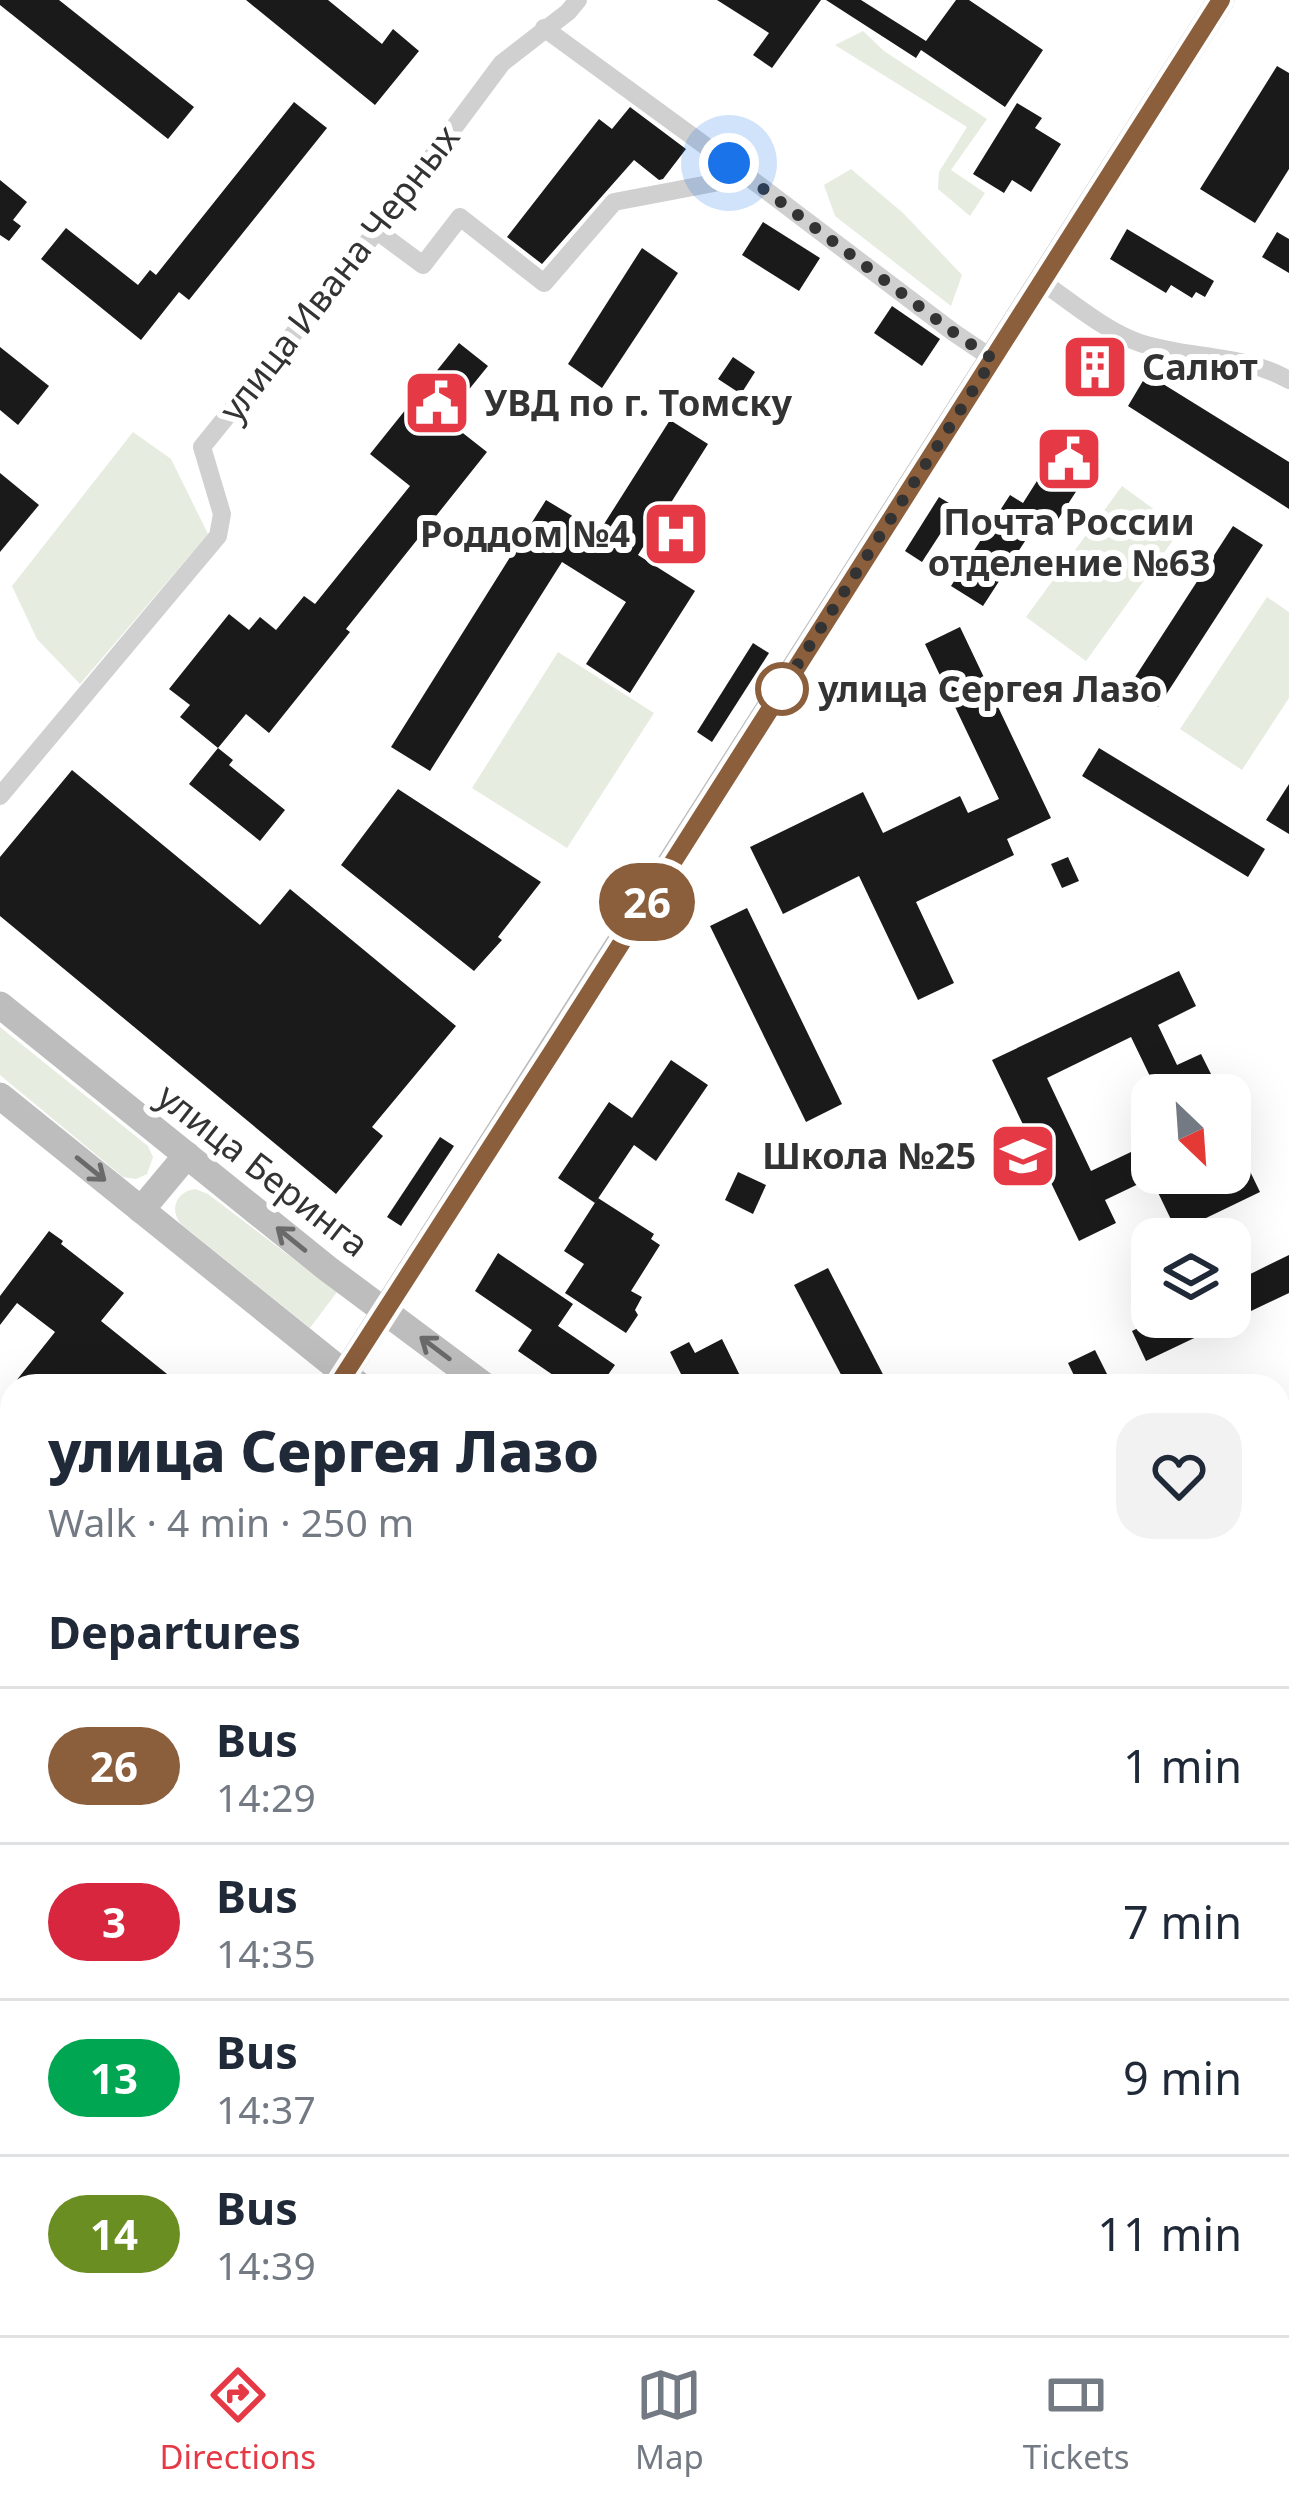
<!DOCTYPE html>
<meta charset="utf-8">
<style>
body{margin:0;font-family:"Noto Sans",sans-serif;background:#f2f2f3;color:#1f2937;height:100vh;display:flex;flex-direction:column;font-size:45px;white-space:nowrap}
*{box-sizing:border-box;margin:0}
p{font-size:39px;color:#747a83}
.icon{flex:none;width:66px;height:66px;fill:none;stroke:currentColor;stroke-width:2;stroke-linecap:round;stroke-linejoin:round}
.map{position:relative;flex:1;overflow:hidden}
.details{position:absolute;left:0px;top:1374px;width:1290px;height:963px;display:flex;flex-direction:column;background:#fff;border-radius:36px 36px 0 0;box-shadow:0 12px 48px #0002}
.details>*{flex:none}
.badge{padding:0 24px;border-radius:39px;font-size:42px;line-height:78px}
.needle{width:78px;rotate:155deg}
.buttons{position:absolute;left:1131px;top:1074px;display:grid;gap:24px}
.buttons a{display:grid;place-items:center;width:120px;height:120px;border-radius:24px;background:#fff;box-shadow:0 12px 48px #0002;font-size:60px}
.you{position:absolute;width:60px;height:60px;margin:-30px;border:9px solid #fff;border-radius:50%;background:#1a73e8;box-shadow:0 0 0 18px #1a73e833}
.map>.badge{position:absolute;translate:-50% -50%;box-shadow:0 0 0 6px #fff}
h2{padding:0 48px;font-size:45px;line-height:108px}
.round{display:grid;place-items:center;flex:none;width:126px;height:126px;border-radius:36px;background:#f2f2f3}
.summary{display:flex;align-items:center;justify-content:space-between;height:204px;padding:0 48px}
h1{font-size:57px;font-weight:800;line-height:90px}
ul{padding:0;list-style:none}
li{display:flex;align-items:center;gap:36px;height:156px;padding:0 48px;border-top:3px solid #e0e1e3}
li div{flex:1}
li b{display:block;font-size:45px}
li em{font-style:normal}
li .badge{min-width:132px;font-weight:700;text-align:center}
.tabs{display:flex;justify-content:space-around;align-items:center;height:168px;border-top:3px solid #e0e1e3;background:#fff;font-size:33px;color:#747a83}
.tabs a{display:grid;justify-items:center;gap:6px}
.tabs .current{color:#e63946}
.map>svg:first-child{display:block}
.green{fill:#e6ecdf}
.building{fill:#1a1a1a}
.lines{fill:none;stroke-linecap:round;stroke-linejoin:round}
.street{stroke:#d0d0d0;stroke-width:18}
.secondary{stroke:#bdbdbd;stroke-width:27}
.oneway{stroke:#6a6a6a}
.line-casing{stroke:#fff;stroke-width:27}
.line{stroke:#8b5e3c;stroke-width:18}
.walk{stroke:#333;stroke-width:12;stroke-dasharray:0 21.6}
.stop-dot{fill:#fff;stroke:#8b5e3c;stroke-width:6}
.labels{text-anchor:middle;stroke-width:12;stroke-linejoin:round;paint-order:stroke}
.street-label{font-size:36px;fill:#333;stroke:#fff}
.poi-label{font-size:36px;font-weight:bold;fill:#333;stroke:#fff;text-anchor:start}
.stop-label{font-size:36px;font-weight:bold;fill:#333;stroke:#fff;text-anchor:start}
</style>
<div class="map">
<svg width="1289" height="2335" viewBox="0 0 1289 2335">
<rect width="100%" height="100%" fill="#fff"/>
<g class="green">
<path d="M863,31l21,20 103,68 -36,51 34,23 -15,23 -32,-27 1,-17 28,-45 -132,-82z"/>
<path d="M851,169l52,44 59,62 -11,31 -116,-90 -11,-31z"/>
<path d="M133,432l38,27 37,75 -128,150 -43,-45 -25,-53z"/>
<path d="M1122,486l59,43 -95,132 -60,-44z"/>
<path d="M1267,597l22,15v86l-47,72 -62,-41z"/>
<path d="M558,652l96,61 -87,135 -95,-60z"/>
<path d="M0,1027l148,119 5,11 -6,17 -11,5 -13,-2 -123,-102z"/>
<path d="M195,1189l13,5 129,98 -27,36 -129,-104c-12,-15 -5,-32 14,-35z"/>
</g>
<g class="building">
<path d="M0,0h59l135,107 -26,32 -168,-134z"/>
<path d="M246,0h82l54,44 11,-15 26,22 -44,54z"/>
<path d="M717,0h104l-49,68 -19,-13 16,-22z"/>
<path d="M826,0h35l65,41 30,-41h13l74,50 -38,57 -84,-57 -5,8z"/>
<path d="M1277,66l12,7v96l-34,54 -55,-34z"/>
<path d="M294,102l33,26 -138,172 -10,-8 -38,48 -100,-81 25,-31 72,57 12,-15 6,5z"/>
<path d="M1017,103l25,15 -7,10 26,16 -30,48 -19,-12 -8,13 -31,-19z"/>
<path d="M630,107l56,42 -23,30 -4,1 -25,-20 -92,104 -35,-27 92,-118 13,10z"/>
<path d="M0,180l27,22 -14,18 8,6 -12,15 -9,-6z"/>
<path d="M763,222l57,36 -21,33 -57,-36z"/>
<path d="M1127,229l87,52 -9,16 -9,-5 -4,6 -21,-13 -5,8 -56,-34z"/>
<path d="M1277,232l12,7v34l-27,-16z"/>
<path d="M642,248l36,25 -76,115 -34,-24z"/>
<path d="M892,306l48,33 -18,27 -48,-33z"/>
<path d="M1104,341l15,9 -33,45 -14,-10z"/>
<path d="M459,343l29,23 -43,53 42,33 -141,177 4,3 -81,101 -23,-19 -28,34 -38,-31 10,-12 -21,-16 60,-75 20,16 11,-13 16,13 28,-34 11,8 95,-118 -40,-32z"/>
<path d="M0,347l49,39 -31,39 -18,-15z"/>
<path d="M733,357l22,15 -14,22 -23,-15z"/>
<path d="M1147,374l142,88v47l-161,-103z"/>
<path d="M670,420l38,24 -70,111 57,36 -65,102 -44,-29 40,-62 -64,-40 -132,209 -39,-24 155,-247 53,32z"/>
<path d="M1061,443l33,21 -41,63 -13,-9 -57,88 -32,-20 59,-91 13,8z"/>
<path d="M0,473l39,32 -39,47z"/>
<path d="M939,497l18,11 -35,54 -17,-11z"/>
<path d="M1233,526l30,19 -105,162 -30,-19z"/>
<path d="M960,627l91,191 -44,21 7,16 -98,47 38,81 -36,17 -59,-124 -76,38 -33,-67 113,-55 20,41 77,-37 8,17 31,-14 -74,-155z"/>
<path d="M753,643l16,10 -57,89 -15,-10z"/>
<path d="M218,748l15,12 -4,5 56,45 -25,31 -71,-57z"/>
<path d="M1099,748l166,101 -17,28 -166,-101z"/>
<path d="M72,770l188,155 30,-36 166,137 -84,101 11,9 -47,58 -336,-278v-59z"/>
<path d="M1289,784v50l-23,-14z"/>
<path d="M398,789l143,93 -43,55 4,3 -28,31 -133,-106z"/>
<path d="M1068,857l11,24 -17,7 -11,-24z"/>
<path d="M747,908l95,196 -36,18 -96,-196z"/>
<path d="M1179,971l17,35 -38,19 19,40 24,-11 13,26 -30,15h-25l-28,-58 -84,41 44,93 61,-29v31l78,1v-44l30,62 -83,40 -26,-54 -46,22 11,23 -37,18 -87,-181z"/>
<path d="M671,1060l37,25 -52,76 -22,-16 -39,58 -37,-25 51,-76 23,16z"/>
<path d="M440,1137l14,9 -53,80 -14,-9z"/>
<path d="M738,1172l28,13 -13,29 -28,-14z"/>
<path d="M598,1198l56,36 -3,5 9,6 -29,46 11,6 -7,13 3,5 -12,18 -61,-40 19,-29 -20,-13z"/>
<path d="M49,1231l14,10 -2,3 63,49 -23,28 81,65h-170l43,-54 -38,-29 -17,22v-29z"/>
<path d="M498,1253l75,51 -15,22 57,39 -15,21h-31l-51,-35 14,-21 -57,-39z"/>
<path d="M1289,1255v38l-143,68 -14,-30 29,-14h69v-33z"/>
<path d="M828,1268l61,118h-42l-53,-101z"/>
<path d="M722,1339l23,47h-58l-17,-34 19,-10 6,11z"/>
<path d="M1095,1350l18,36h-34l-11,-23z"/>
</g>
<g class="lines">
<g class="street">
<path d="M544,28l215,157 194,147 40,27"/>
<path d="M377,231l46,34 37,-48 84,66 70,-81 100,-19 15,-20"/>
<path d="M1042,282c31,21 63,49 98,61 49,16 104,11 149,37"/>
<path d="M0,796l218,-260 4,-22 -20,-67 177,-219 123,-165 66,-51 10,-12"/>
</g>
<g class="secondary">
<path d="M0,1005l328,264 157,117"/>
<path d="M0,1096l360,290"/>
<path d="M141,1210l46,-55"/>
<path d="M337,1386l884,-1386"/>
<path d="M0,1808l12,-15"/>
<path d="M1278,2026l11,9"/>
<path d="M1278,2125l11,9"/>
</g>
</g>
<defs><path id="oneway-shaft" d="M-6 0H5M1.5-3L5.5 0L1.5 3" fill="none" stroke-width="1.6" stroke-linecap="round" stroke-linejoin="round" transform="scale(3)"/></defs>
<g class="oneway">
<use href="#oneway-shaft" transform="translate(91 1169) rotate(39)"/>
<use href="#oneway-shaft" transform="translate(291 1239) rotate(-141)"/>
<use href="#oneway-shaft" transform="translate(435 1348) rotate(-143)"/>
</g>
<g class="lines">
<defs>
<path id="line" d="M337,1386l217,-337 667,-1049"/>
</defs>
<use href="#line" class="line-casing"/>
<use href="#line" class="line"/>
<path class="walk" d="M729,163l224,169 40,27 -213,333 2,-3"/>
</g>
<defs>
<symbol id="building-square" viewBox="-11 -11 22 22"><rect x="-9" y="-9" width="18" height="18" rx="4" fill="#e63946" stroke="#fff"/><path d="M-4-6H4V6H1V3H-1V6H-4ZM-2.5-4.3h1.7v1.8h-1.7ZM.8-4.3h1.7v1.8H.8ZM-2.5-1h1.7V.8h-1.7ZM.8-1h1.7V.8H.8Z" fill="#fff"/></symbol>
<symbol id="civic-square" viewBox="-11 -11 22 22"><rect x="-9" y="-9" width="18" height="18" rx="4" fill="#e63946" stroke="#fff"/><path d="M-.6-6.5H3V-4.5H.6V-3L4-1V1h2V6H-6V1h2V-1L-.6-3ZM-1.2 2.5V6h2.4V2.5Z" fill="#fff"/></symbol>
<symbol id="hospital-square" viewBox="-11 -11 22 22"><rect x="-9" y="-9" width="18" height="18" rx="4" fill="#e63946" stroke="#fff"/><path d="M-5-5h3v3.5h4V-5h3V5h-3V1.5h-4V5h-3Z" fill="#fff"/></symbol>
<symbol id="school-square" viewBox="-11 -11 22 22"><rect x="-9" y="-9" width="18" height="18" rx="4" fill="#e63946" stroke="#fff"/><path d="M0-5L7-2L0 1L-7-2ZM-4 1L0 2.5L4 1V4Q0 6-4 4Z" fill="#fff"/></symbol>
</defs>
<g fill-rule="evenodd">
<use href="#building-square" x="1057" y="329" width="76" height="76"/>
<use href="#civic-square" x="399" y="365" width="76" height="76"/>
<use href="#civic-square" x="1031" y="421" width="76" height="76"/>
<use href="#hospital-square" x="638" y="496" width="76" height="76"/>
<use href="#school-square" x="985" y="1118" width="76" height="76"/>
</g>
<circle class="stop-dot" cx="782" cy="689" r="24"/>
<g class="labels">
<g class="street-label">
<text transform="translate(339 273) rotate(-52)" y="13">улица Ивана Черных</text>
<text transform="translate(263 1170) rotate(38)" y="13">улица Беринга</text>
</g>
<g class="poi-label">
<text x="1142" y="380">Салют</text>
<text x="484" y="416">УВД по г. Томску</text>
<text x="1069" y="535" text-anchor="middle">Почта России<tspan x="1069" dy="41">отделение №63</tspan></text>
<text x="630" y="547" text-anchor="end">Роддом №4</text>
<text x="976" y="1169" text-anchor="end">Школа №25</text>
</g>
<g class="stop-label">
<text x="818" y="702">улица Сергея Лазо</text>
</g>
</g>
</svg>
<div class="buttons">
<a><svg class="needle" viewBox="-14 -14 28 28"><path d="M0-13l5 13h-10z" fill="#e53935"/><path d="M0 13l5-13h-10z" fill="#747a83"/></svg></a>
<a><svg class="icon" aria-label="layers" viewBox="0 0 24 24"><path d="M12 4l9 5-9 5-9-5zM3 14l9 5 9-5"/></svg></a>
</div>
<div class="you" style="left:729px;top:163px"></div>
<b class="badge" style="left:647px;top:902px;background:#8b5e3c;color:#fff">26</b>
<section class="details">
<div class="summary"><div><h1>улица Сергея Лазо</h1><p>Walk · 4 min · 250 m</p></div><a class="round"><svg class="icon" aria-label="heart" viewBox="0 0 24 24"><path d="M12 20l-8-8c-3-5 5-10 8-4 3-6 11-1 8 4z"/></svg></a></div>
<h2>Departures</h2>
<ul>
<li><span class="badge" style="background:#8b5e3c;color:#fff">26</span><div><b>Bus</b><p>14:29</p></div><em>1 min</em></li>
<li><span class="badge" style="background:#d7263d;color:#fff">3</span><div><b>Bus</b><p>14:35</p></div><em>7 min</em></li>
<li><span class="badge" style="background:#00a651;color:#fff">13</span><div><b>Bus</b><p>14:37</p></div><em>9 min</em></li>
<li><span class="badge" style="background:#6b8e23;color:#fff">14</span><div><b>Bus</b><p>14:39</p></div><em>11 min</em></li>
</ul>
</section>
</div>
<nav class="tabs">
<a class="current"><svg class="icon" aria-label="directions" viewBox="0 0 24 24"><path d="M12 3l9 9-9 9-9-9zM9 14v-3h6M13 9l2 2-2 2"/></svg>Directions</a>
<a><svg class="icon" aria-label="map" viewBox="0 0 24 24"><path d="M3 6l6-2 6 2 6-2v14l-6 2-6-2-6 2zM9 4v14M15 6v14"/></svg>Map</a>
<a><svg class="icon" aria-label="tickets" viewBox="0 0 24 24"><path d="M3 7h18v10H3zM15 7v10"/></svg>Tickets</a>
</nav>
